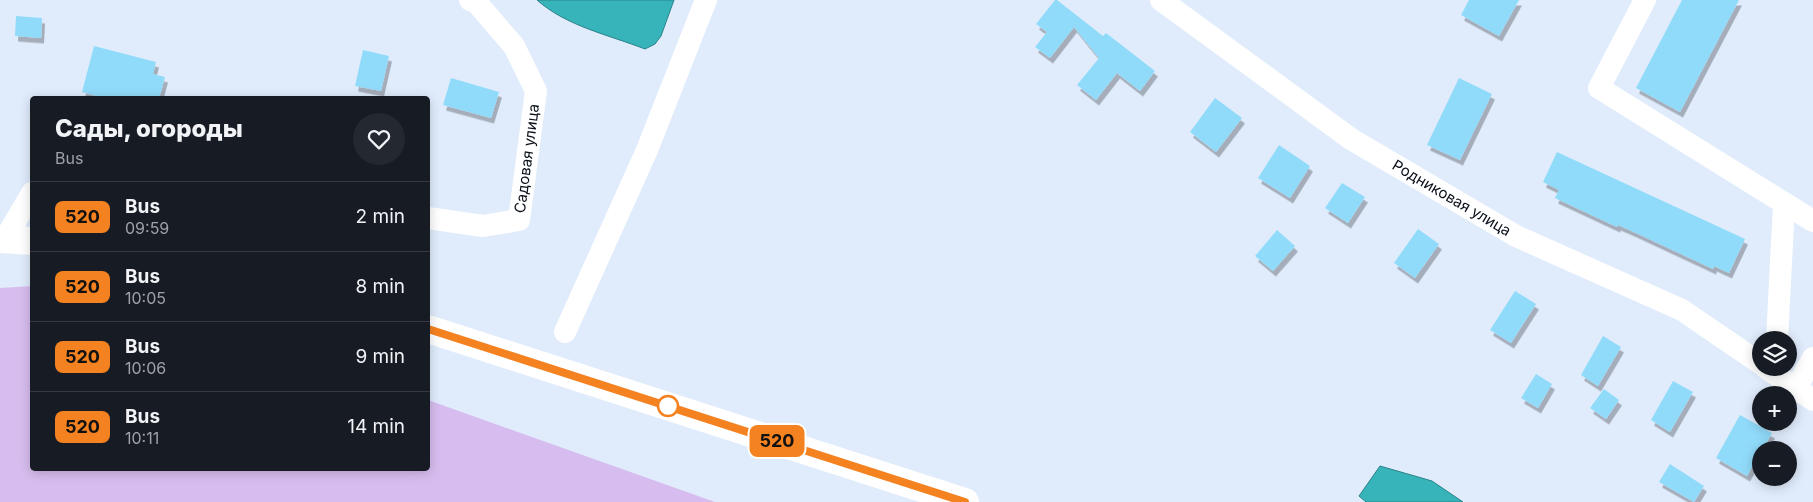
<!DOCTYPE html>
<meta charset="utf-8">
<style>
body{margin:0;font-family:Inter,sans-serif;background:#242831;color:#f1f3f6;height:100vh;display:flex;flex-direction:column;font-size:19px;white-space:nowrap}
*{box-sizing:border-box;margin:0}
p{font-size:16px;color:#9ea1a6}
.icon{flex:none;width:28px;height:28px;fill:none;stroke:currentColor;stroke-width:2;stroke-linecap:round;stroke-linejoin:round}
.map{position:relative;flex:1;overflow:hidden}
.sheet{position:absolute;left:30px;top:96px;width:400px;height:375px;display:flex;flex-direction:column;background:#171b24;border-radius:5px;box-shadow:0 2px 12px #0003}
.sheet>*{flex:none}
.badge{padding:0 10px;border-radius:8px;font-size:18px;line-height:32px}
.controls{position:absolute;left:1752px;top:331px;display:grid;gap:10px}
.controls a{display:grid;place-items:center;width:45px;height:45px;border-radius:50%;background:#171b24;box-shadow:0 2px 12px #0003;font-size:25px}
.map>.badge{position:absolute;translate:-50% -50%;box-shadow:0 0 0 2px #fff}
.round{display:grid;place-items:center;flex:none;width:52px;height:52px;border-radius:26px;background:#242831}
.head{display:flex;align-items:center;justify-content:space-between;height:85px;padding:0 25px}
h1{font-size:24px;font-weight:800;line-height:38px}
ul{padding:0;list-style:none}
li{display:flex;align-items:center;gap:15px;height:70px;padding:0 25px;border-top:1px solid #363941}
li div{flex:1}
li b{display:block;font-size:19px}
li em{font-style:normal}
li .badge{min-width:55px;font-weight:700;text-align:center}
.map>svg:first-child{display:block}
.green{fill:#d7bdef}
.water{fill:#37b4b9;stroke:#2a8389}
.building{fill:#91dbfa;filter:url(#shadow)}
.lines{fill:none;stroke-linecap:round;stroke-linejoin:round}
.minor{stroke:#fff;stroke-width:22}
.major{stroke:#fff;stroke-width:28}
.line-casing{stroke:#fff;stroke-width:11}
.line{stroke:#f58220;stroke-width:8}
.stop-dot{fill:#fff;stroke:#f58220;stroke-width:2.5}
.labels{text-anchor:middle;stroke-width:4;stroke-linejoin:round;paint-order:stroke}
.street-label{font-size:15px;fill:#0a111a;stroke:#fff}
</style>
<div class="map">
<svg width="1813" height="502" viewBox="0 0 1813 502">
<defs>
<filter id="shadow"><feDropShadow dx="3" dy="5.5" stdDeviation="0" flood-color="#0004"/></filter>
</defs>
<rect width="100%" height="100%" fill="#e0ecfc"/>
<path class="green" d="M32,286v183h396v-69l287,102h-715v-214z"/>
<g class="water">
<path d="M537,0h137l-13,36 -6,8 -10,5c-36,-14 -79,-23 -108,-49z"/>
<path d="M1380,466l52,15 31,21h-97l-7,-6z"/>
</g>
<g class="building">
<path d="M1055,0h2l46,36 3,-3 49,38 -15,20 -23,-18 -21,27 -19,-15 22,-27 -25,-31 -24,31 -15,-11 12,-15 -11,-8z"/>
<path d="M1469,0h50l-20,36 -38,-21z"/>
<path d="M1682,0h57l-59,112 -44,-24z"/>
<path d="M16,16l26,2 -1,20 -26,-2z"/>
<path d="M94,46l62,16 -3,12 12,3 -6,22h-52l-25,-7z"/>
<path d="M363,50l26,6 -8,35 -26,-5z"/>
<path d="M451,78l48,14 -8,26 -48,-13z"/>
<path d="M1459,78l33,16 -32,66 -33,-15z"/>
<path d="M1215,98l27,20 -26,34 -26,-20z"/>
<path d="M1279,145l31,21 -20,32 -32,-20z"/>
<path d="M1557,152l188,87 -16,34 -15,-7 -1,3 -77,-36 -18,-8 -1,2 -62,-29 4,-8 -16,-8z"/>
<path d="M1342,183l23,14 -17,26 -23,-15z"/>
<path d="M1418,229l21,15 -24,34 -21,-15z"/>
<path d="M1277,230l18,16 -22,25 -18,-15z"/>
<path d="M1515,291l21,13 -25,39 -21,-13z"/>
<path d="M1603,336l18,11 -23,39 -17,-11z"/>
<path d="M1536,374l16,10 -14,24 -17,-10z"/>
<path d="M1673,381l20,11 -23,40 -19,-12z"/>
<path d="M1604,389l15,11 -13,19 -16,-11z"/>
<path d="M1740,415l32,18 -25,43 -31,-18z"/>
<path d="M1670,464l34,22 -10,16 -35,-20z"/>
</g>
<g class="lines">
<g class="minor">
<path id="s1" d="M1161,0l190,139 165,97 166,74 79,54"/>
<path d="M1645,0l-46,88 214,133"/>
<path id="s2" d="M428,218l55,8 36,-6 17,-129 -22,-45 -37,-43 -7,-3"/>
<path d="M5,239l27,-46"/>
<path d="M565,332l82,-182 59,-150"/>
<path d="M1777,340l7,-136"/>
<path d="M1766,368l47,32"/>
<path d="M1796,388l17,-30"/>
</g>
<g class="major">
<path d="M0,239l32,2"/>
<path d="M428,329l537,173"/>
</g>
</g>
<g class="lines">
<defs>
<path id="line" d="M428,329l537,173"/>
</defs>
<use href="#line" class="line-casing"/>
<use href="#line" class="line"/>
</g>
<circle class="stop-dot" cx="668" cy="406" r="10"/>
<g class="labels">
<g class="street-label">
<text dy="5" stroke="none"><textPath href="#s2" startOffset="154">Садовая улица</textPath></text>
<text dy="5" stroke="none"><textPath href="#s1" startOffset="352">Родниковая улица</textPath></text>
</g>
</g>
</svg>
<div class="controls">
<a><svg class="icon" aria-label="layers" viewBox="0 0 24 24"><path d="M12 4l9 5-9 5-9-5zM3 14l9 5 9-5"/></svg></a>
<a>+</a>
<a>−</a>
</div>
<b class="badge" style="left:777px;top:441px;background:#f58220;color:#111">520</b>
<section class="sheet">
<div class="head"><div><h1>Сады, огороды</h1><p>Bus</p></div><a class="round"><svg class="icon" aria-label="heart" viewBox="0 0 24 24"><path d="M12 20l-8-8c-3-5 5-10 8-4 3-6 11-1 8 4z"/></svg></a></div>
<ul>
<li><span class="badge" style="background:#f58220;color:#111">520</span><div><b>Bus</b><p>09:59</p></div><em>2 min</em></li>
<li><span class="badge" style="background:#f58220;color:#111">520</span><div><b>Bus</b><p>10:05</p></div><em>8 min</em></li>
<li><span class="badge" style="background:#f58220;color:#111">520</span><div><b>Bus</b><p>10:06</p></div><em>9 min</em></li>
<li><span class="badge" style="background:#f58220;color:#111">520</span><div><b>Bus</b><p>10:11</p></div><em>14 min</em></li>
</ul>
</section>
</div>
